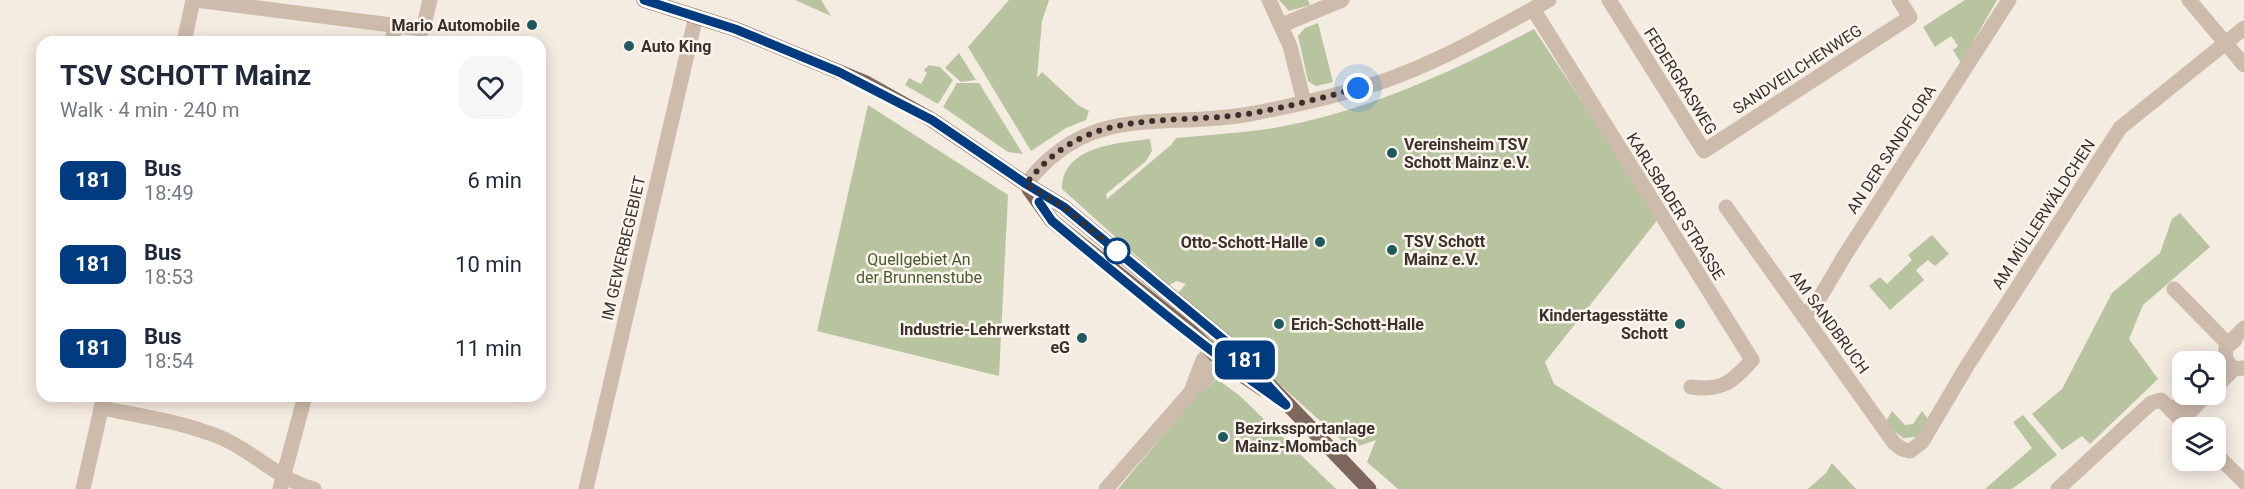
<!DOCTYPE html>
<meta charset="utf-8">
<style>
body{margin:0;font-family:Roboto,sans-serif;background:#f6f6f7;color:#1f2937;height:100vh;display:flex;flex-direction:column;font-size:22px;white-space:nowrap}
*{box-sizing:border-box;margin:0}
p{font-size:20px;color:#747a83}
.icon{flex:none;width:33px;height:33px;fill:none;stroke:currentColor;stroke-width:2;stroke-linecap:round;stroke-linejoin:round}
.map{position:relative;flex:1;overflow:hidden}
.panel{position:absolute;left:36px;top:36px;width:510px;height:366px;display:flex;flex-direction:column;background:#fff;border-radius:18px;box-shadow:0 3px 15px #0003}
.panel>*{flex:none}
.badge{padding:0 12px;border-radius:9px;font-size:21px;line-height:39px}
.tools{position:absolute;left:2172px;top:351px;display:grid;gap:12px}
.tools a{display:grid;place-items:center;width:54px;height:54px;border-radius:12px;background:#fff;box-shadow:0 3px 15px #0003;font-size:30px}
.you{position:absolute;width:30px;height:30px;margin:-15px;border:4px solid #fff;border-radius:50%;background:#1a73e8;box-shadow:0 0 0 9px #1a73e833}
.map>.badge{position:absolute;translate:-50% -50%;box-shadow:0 0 0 3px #fff}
.round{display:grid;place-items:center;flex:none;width:63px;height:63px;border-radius:18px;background:#f6f6f7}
.overview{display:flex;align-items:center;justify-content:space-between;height:102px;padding:0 24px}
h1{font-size:28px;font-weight:700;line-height:45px}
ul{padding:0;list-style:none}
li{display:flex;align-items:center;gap:18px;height:84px;padding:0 24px}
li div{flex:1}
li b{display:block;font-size:22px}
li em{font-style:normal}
li .badge{min-width:66px;font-weight:700;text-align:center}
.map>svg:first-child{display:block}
.green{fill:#b8c4a0}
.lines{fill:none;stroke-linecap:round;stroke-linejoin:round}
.minor{stroke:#cdbbac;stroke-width:15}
.major{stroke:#7d675c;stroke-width:15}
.line-casing{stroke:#fff;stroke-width:14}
.line{stroke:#003b80;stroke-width:9}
.walk{stroke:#3b302b;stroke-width:6;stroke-dasharray:0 10.8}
.poi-dot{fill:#1f5a5e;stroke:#fbf5ee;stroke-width:2}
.stop-dot{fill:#fff;stroke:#003b80;stroke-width:3}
.labels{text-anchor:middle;stroke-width:5;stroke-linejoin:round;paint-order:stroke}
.poi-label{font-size:16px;font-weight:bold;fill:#3b302b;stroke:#fbf5ee;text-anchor:start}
.street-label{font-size:16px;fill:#3b302b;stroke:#fbf5ee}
.park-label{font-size:16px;fill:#4a5a2e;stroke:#fbf5ee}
</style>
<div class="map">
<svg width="2244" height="489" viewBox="0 0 2244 489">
<rect width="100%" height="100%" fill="#f4ebe1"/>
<g class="green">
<path d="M795,0h26l10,16z"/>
<path d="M1009,0h40l-7,21 -5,57 5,-6 36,33 11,6 -3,9 -20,8 -35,23 -63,-104z"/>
<path d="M1279,0h29l2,5 -21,6z"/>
<path d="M1965,0h32l-36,63 -8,-13 5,-4 -7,-10 -16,11 -12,-20z"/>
<path d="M1318,23l15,59 -17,4 -8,-5 -10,-45 7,-8z"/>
<path d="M1534,29l125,189 -114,144 9,22 168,105h-324l-31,-27 9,-22 -20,7 -8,-1 -170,-153 8,-9 -9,-3 -8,4 -107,-96c0,-43 56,-46 88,-50l2,12 -6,10 -40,33 1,5 64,-54 5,-7c30,-3 62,-5 92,-9 95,-16 181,-56 266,-100z"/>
<path d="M959,53l17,27 -15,2 -16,-14z"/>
<path d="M929,65l11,2 13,13 -15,24 -33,-19 4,-7 12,6 6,-11 -3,-3z"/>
<path d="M957,83h22l44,71 -15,-2 -65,-45z"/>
<path d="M868,105l140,90 -9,181 -182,-45z"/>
<path d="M2180,213l30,34 -67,58 -14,34 29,40 -68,65 -8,-8 -20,14 -30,-36 30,-25 50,-96 48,-40 12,-34z"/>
<path d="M1932,235l17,19 -14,12 -7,-6 -12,10 8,10 -34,30 -21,-24 11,-9 7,7 25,-24 -4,-5z"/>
<path d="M1217,379l23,17 96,93h-218l77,-92z"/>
<path d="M1892,411l13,14 8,-1 9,-13 9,12 -14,14 -14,1 -18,-15z"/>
<path d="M2023,415l34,40 -45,34h-27l47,-41 -19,-26z"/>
<path d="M1832,463l24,26h-48l18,-16z"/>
</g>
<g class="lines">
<g class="minor">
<path d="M195,0l228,29 7,-29"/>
<path d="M1269,0l21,46 14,56"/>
<path d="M1609,0l95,151 206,-134 -11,-17"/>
<path d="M2189,0l55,65"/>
<path d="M1533,9l219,351c-20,23 -31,31 -61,27"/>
<path d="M1282,25l60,-25"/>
<path d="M184,42l9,-42"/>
<path d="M392,42l3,-16"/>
<path d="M1026,184c65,-83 134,-54 224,-70 42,-8 86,-18 128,-31 60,-20 116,-53 171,-83"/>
<path d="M1726,207l168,236 8,6 8,2 12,-9 45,-76 153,-238 124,-100"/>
<path d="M2174,289l54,55 16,-16"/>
<path d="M1804,317l15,-18 26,-44 164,-255"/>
<path d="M2235,340l-9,8 -1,11 9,10 10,-1"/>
<path d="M2216,387l18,-18"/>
<path d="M1192,389l11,-29 19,-21"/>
<path d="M101,408c41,8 82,14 121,30 32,14 57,42 92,51"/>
<path d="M2172,411l17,-17"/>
<path d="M2182,420l25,-26"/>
<path d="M2216,454l28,28"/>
<path d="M83,489l21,-93"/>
<path d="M280,489l25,-93"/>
<path d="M586,489l110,-473"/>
<path d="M1106,489l85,-97 45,-42"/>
<path d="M2058,489l93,-86 10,-3 28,28"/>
</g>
<g class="major">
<path d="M644,0l91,29 131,54 66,37 94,64 38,23 172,143 133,139"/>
<path d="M1029,189l23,32 138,110 34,32 39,26"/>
</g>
</g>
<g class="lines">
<defs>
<path id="line" d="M644,0l91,29 104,43 93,48 94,64 38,23 172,143 50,55c-82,-56 -158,-121 -234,-184l-13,-19"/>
</defs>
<use href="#line" class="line-casing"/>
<use href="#line" class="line"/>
<path class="walk" d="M1117,251l-53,-44 -38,-23c60,-78 135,-58 221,-70 37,-6 75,-16 111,-26"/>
</g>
<g class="poi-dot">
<circle cx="532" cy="25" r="6"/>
<circle cx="629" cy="46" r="6"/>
<circle cx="1392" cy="153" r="6"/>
<circle cx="1320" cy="242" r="6"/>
<circle cx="1392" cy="250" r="6"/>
<circle cx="1279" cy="324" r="6"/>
<circle cx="1680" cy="324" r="6"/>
<circle cx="1082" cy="338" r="6"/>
<circle cx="1223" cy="437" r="6"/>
</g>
<circle class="stop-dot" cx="1117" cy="251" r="12"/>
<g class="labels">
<g class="poi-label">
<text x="520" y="31" text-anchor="end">Mario Automobile</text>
<text x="641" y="52">Auto King</text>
<text x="1404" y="150">Vereinsheim TSV<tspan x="1404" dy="18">Schott Mainz e.V.</tspan></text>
<text x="1404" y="247">TSV Schott<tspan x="1404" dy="18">Mainz e.V.</tspan></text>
<text x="1308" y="248" text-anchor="end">Otto-Schott-Halle</text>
<text x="1668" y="321" text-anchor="end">Kindertagesstätte<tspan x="1668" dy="18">Schott</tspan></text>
<text x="1291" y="330">Erich-Schott-Halle</text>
<text x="1070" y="335" text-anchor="end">Industrie-Lehrwerkstatt<tspan x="1070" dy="18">eG</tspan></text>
<text x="1235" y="434">Bezirkssportanlage<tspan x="1235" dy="18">Mainz-Mombach</tspan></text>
</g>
<g class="street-label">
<text transform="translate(1797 69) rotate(-33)" y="6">SANDVEILCHENWEG</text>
<text transform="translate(1681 81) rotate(58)" y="6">FEDERGRASWEG</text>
<text transform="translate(1891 149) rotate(-57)" y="6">AN DER SANDFLORA</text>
<text transform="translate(1676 206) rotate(58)" y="6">KARLSBADER STRASSE</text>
<text transform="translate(2043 214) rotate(-57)" y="6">AM MÜLLERWÄLDCHEN</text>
<text transform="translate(623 248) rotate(-77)" y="6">IM GEWERBEGEBIET</text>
<text transform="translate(1830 322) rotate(54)" y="6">AM SANDBRUCH</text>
</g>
<g class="park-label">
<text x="919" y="265">Quellgebiet An<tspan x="919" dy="18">der Brunnenstube</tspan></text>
</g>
</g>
</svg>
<div class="tools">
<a><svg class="icon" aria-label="locate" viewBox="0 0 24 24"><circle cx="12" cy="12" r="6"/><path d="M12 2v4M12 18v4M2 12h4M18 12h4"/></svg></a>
<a><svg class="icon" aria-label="layers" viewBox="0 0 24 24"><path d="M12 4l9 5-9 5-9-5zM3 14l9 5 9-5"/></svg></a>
</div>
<div class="you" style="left:1358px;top:88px"></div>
<b class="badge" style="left:1245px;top:360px;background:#003b80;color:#fff">181</b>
<section class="panel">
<div class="overview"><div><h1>TSV SCHOTT Mainz</h1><p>Walk · 4 min · 240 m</p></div><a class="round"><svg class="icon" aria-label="heart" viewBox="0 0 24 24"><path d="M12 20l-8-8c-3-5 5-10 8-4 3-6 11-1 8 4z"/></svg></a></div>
<ul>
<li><span class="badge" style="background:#003b80;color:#fff">181</span><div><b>Bus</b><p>18:49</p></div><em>6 min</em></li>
<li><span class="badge" style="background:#003b80;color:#fff">181</span><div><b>Bus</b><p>18:53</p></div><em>10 min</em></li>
<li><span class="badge" style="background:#003b80;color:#fff">181</span><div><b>Bus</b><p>18:54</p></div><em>11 min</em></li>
</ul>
</section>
</div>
